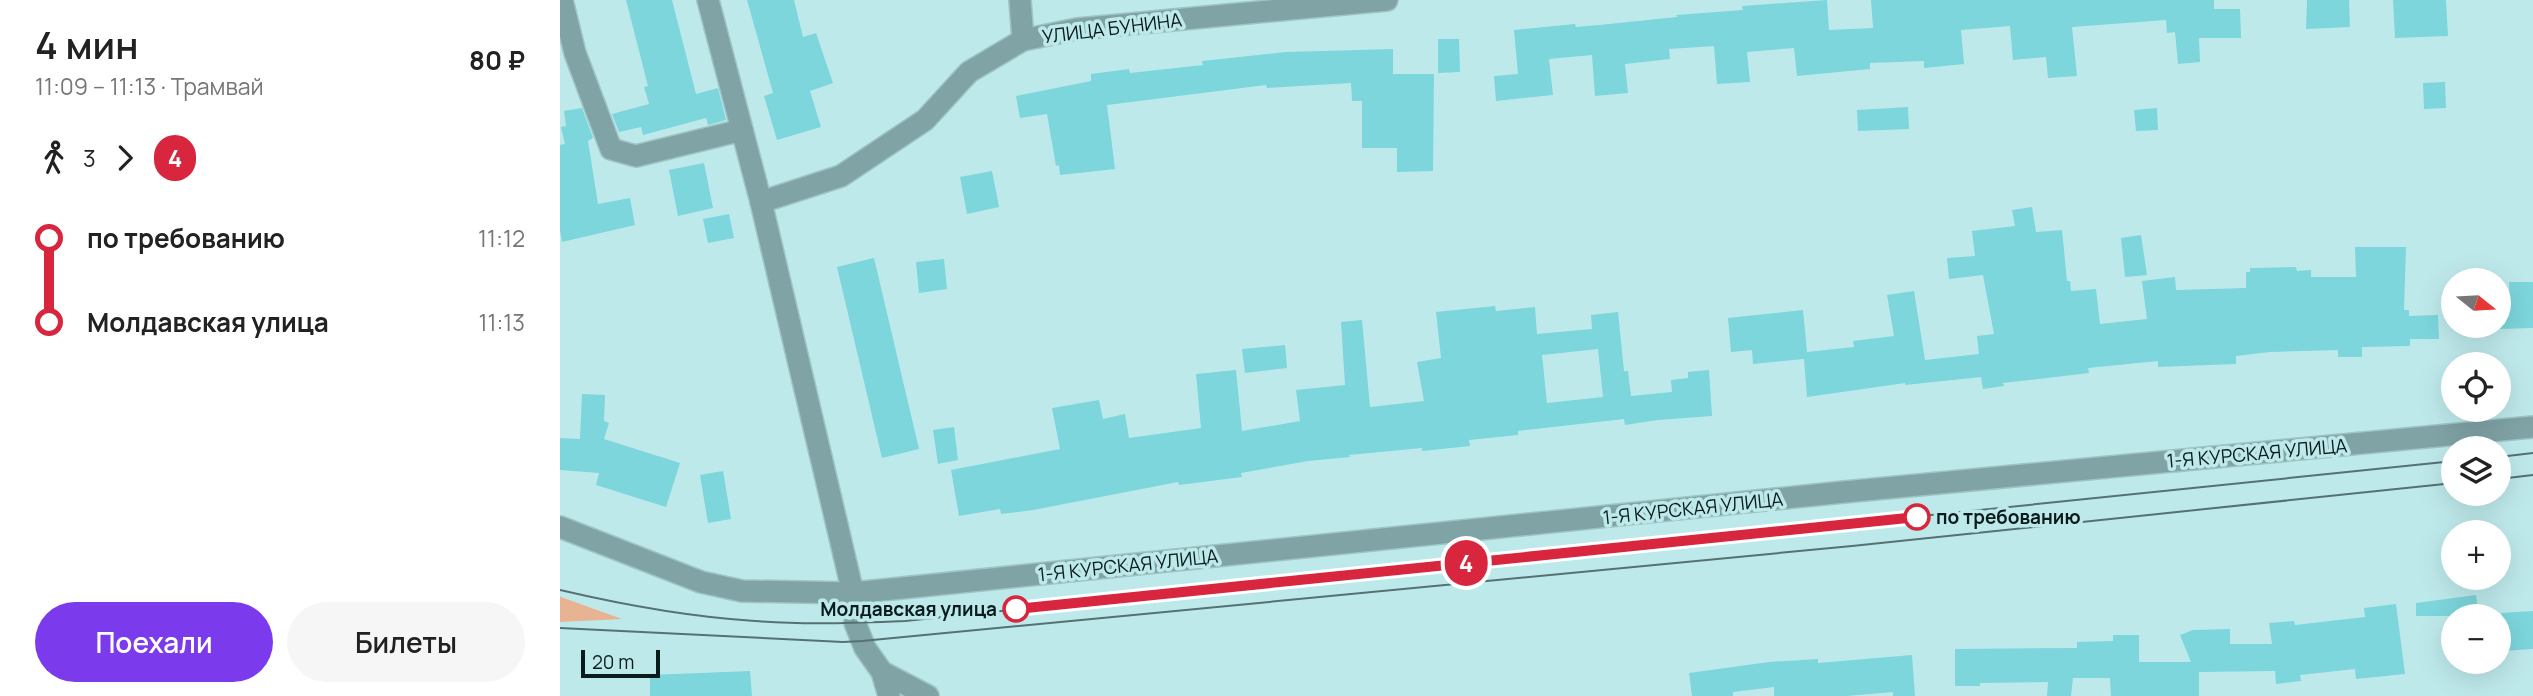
<!DOCTYPE html>
<html lang="ru">
<meta charset="utf-8">
<style>
body{margin:0;font-family:Manrope,sans-serif;background:#f6f6f6;color:#222;height:100vh;display:flex;flex-direction:column;font-size:26px;white-space:nowrap}
*{box-sizing:border-box;margin:0}
p{font-size:23px;color:#767676}
.icon{flex:none;width:38px;height:38px;fill:none;stroke:currentColor;stroke-width:2;stroke-linecap:round;stroke-linejoin:round}
.map{position:relative;flex:1;overflow:hidden}
.drawer{display:flex;flex-direction:column;background:#fff;width:560px}
.drawer>*{flex:none}
.badge{padding:0 14px;border-radius:23px;font-size:24px;line-height:46px}
.needle{width:46px;rotate:108deg}
.buttons{position:absolute;left:1881px;top:268px;display:grid;gap:14px}
.buttons a{display:grid;place-items:center;width:70px;height:70px;border-radius:50%;background:#fff;box-shadow:0 7px 28px #0002;font-size:35px}
.scale{position:absolute;left:21px;bottom:18px;width:79px;box-sizing:border-box;padding-left:7px;border:4px solid #0a1b1c;border-top:0;font-size:19px;line-height:24px;white-space:nowrap;color:#0a1b1c;-webkit-text-stroke:5px #bee9eb;paint-order:stroke}
.map>.badge{position:absolute;translate:-50% -50%;box-shadow:0 0 0 4px #fff}
.legs{display:flex;align-items:center;gap:10px;height:77px;padding:0 35px;font-size:23px}
.legs p{margin-inline-start:auto}
.summary{display:flex;align-items:center;justify-content:space-between;height:119px;padding:0 35px}
h1{font-size:38px;font-weight:600;line-height:52px}
.action{display:flex;gap:14px;margin-top:auto;padding:14px 35px}
.action a{flex:1;height:80px;border-radius:42px;background:#7c3aed;color:#fff;font-size:28px;font-weight:600;line-height:80px;text-align:center}
.action a+a{background:#f6f6f6;color:#222}
ul{padding:0 35px;list-style:none}
li{display:flex;align-items:center;gap:24px;height:84px;font-size:26px}
li i{display:grid;place-items:center;width:10px;height:100%;margin:0 9px;background:currentColor}
li i::after{content:'';width:18px;height:18px;margin:-9px;border:5px solid;border-radius:50%;background:#fff}
li p{margin-inline-start:auto}
li:first-child i{background:linear-gradient(#0000 50%,currentColor 0)}
li:last-child i{background:linear-gradient(currentColor 50%,#0000 0)}
main{display:flex;flex:1;min-height:0}
.map>svg:first-child{display:block}
.green{fill:#e8b393}
.building{fill:#7cd6dc;fill-rule:evenodd}
.lines{fill:none;stroke-linecap:round;stroke-linejoin:round}
.minor-casing{stroke:#9ec4c6;stroke-width:24}
.minor{stroke:#80a3a6;stroke-width:21}
.tram{stroke:#557172;stroke-width:2}
.line-1-casing{stroke:#fff;stroke-width:16}
.line-1{stroke:#d7263d;stroke-width:10}
.stop-1-dot{fill:#fff;stroke:#d7263d;stroke-width:3.5}
.labels{text-anchor:middle;stroke-width:7;stroke-linejoin:round;paint-order:stroke}
.street-label{font-size:19px;fill:#0a1b1c;stroke:#bee9eb}
.stop-label{font-size:19px;font-weight:bold;fill:#0a1b1c;stroke:#bee9eb;text-anchor:start}
</style>
<main>
<section class="drawer">
<div class="summary"><div><h1>4 мин</h1><p>11:09 – 11:13 · Трамвай</p></div><b>80 ₽</b></div>
<div class="legs"><svg class="icon" aria-label="walk" viewBox="0 0 24 24"><circle cx="13" cy="4" r="2"/><path d="M13 8l-2 6 4 7M11 14l-3 7M7 12l3-4h3l4 4"/></svg>3<svg class="icon" aria-label="forward" viewBox="0 0 24 24"><path d="M9 5l7 7-7 7"/></svg><b class="badge" style="background:#d7263d;color:#fff">4</b></div>
<ul>
<li><i style="color:#d7263d"></i><b>по требованию</b><p>11:12</p></li>
<li><i style="color:#d7263d"></i><b>Молдавская улица</b><p>11:13</p></li>
</ul>
<div class="action"><a>Поехали</a><a>Билеты</a></div>
</section>
<div class="map">
<svg width="1973" height="696" viewBox="0 0 1973 696">
<rect width="100%" height="100%" fill="#bee9eb"/>
<path class="green" d="M0,596l1,1 61,22 -62,3z"/>
<g class="building">
<path d="M66,0h46l24,94 22,-6 8,32 -18,5 -2,-7 -63,17 -2,-8 -22,5 -7,-18 37,-10 -5,-17 4,-1z"/>
<path d="M187,0h47l9,37 13,-4 17,50 -23,8 11,36 -44,13 -13,-44 9,-3z"/>
<path d="M1267,0l2,30 44,-2 -2,-28h343v9h26l1,29h-42l1,24 -22,2 -3,-32 -8,1 -1,-13 -94,7 5,49 -29,2 -2,-21 -33,3 -3,-34 -49,4 3,34 -40,4v-7l-54,2v6l-73,7 -3,-28 -47,4 3,30 -33,2 -3,-38 -45,3 1,10 -45,5 3,29 -33,3 -3,-41 -43,4 4,36 -57,6 -2,-25 24,-2 -4,-44 61,-6 1,3 23,-2 78,-8 -1,-2 67,-5 -1,-4z"/>
<path d="M1747,0h42l1,27 -44,2z"/>
<path d="M1833,0h53l2,36 -53,2z"/>
<path d="M878,39h21l1,33 -22,1z"/>
<path d="M833,49v25h41l-1,97 -36,1v-24h-35v-47h-10l-1,-18 -84,5 -1,-3 -159,20 8,64 -55,6 -1,-10 -3,1 -9,-52 -27,4 -4,-22 75,-15v-7l38,-5 1,4 73,-8 -1,-4 84,-9z"/>
<path d="M1885,82l1,26 -22,1 -1,-26z"/>
<path d="M1348,107l1,22 -51,2 -1,-21z"/>
<path d="M22,108l11,30 -5,3 10,63 32,-6 5,27 -73,17 -2,-12v-85l5,-1 -4,-17 5,-1 -2,-15z"/>
<path d="M1597,108l1,22 -22,1 -2,-21z"/>
<path d="M144,163l9,45 -35,8 -9,-46z"/>
<path d="M432,171l7,36 -32,7 -7,-37z"/>
<path d="M1472,207l4,25 26,-2 5,51h3l1,10 25,-2 4,35 47,-5 -5,-38 33,-4 1,13 70,-2v-16h4v-4l46,-1 1,4 14,-1v7h45l-1,-30h51l-2,63h5v6l29,-1 1,24h-29v7l-48,1v10h-24v-7l-68,2 -34,4v8l-78,3v-6l-70,7 1,5 -86,10 1,3 -21,3 -2,-12 -76,8v-2l-98,14 -3,-38 -51,5 -1,-14 -21,2 -3,-34 75,-8 4,42 47,-5 -1,-6 41,-5 -7,-41 27,-4 11,69 54,-6 -2,-18 17,-2 -11,-59 -34,4 -2,-21 28,-2 -3,-25 43,-5 -3,-16z"/>
<path d="M169,214l5,24 -26,5 -5,-24z"/>
<path d="M1581,235l6,40 -22,2 -4,-39z"/>
<path d="M314,258l45,191 -37,9 -45,-191z"/>
<path d="M384,259l3,30 -28,4 -3,-31z"/>
<path d="M1949,282h24v46l-34,1v-26h11z"/>
<path d="M935,306l1,5 39,-4 2,27 55,-5 -1,-14 27,-3 6,59h4l3,25 41,-4 -1,-12 17,-2v-6l21,-2 3,46 -54,4 -33,5 -1,-6 -106,12v4l-49,5 1,6 -48,5v-3l-73,7 1,2 -42,4 -67,12 1,4 -63,8 -1,-3 -145,28 -32,4 -1,-5 -41,7 -8,-46 109,-21 -8,-41 47,-8 4,19 22,-5 4,24 72,-10 -5,-54 40,-4 6,61 58,-10 -4,-31 49,-5 -4,-63 21,-2 8,87 54,-6 -7,-39 24,-4 -5,-46zM1038,349l5,48 -56,6 -5,-48z"/>
<path d="M725,345l2,23 -42,5 -3,-24z"/>
<path d="M22,394l23,1 -1,26 5,2 -5,16 76,24 -14,44 -70,-22 3,-12 -39,-3v-32l20,1z"/>
<path d="M394,427l4,33 -20,4 -5,-34z"/>
<path d="M163,471l8,48 -23,4 -8,-48z"/>
<path d="M1916,595l3,21h-63v-13z"/>
<path d="M1836,604l9,70 -49,5 -1,-10 -55,6 1,6 -25,3 -1,-13 -76,1v24h-88l-1,-18h-37l-2,18h-24l1,-14 -68,1v3h-25v-37l122,-1v-6l36,-1v-6h26v27h52l-11,-27 13,-5 37,-1v15h42l-3,-21 25,-2 1,4 70,-8 -1,-9z"/>
<path d="M1973,611v38l-30,2 -2,-38z"/>
<path d="M1352,655l3,41h-22v-4l-46,4h-73v-9l-41,5v4h-41l-3,-23 80,-11 49,-3v4z"/>
<path d="M190,671l2,25h-102v-21z"/>
</g>
<g class="lines">
<defs>
<g id="minor">
<path d="M2,0l13,53 36,96 25,7 106,-26"/>
<path d="M148,0l53,202 92,391 2,30 10,25 17,24 7,24"/>
<path d="M460,0l3,40"/>
<path d="M201,202l80,-26 84,-56 44,-48 54,-32 54,-11 310,-29"/>
<path d="M0,527l141,55 41,9 111,2 991,-101 689,-65"/>
<path d="M322,672l46,24"/>
</g>
</defs>
<use href="#minor" class="minor-casing"/>
<use href="#minor" class="minor"/>
<g class="tram">
<path d="M1939,457l34,-4"/>
<path d="M1939,479l34,-4"/>
<path d="M0,590c64,15 130,27 195,31 50,4 100,2 150,0l1549,-160"/>
<path d="M0,628l283,14 19,-1 990,-95 602,-63"/>
</g>
</g>
<g class="lines">
<defs>
<path id="line-1" d="M456,609l901,-92"/>
</defs>
<use href="#line-1" class="line-1-casing"/>
<use href="#line-1" class="line-1"/>
</g>
<g class="stop-1-dot">
<circle cx="1357" cy="517" r="12"/>
<circle cx="456" cy="609" r="12"/>
</g>
<g class="labels">
<g class="street-label">
<text transform="translate(552 28) rotate(-7)" y="7">УЛИЦА БУНИНА</text>
<text transform="translate(1697 453) rotate(-5)" y="7">1-Я КУРСКАЯ УЛИЦА</text>
<text transform="translate(1133 508) rotate(-6)" y="7">1-Я КУРСКАЯ УЛИЦА</text>
<text transform="translate(568 565) rotate(-6)" y="7">1-Я КУРСКАЯ УЛИЦА</text>
</g>
<g class="stop-label">
<text x="1376" y="524">по требованию</text>
<text x="437" y="616" text-anchor="end">Молдавская улица</text>
</g>
</g>
</svg>
<div class="buttons">
<a><svg class="needle" viewBox="-14 -14 28 28"><path d="M0-13l5 13h-10z" fill="#e53935"/><path d="M0 13l5-13h-10z" fill="#767676"/></svg></a>
<a><svg class="icon" aria-label="locate" viewBox="0 0 24 24"><circle cx="12" cy="12" r="6"/><path d="M12 2v4M12 18v4M2 12h4M18 12h4"/></svg></a>
<a><svg class="icon" aria-label="layers" viewBox="0 0 24 24"><path d="M12 4l9 5-9 5-9-5zM3 14l9 5 9-5"/></svg></a>
<a>+</a>
<a>−</a>
</div>
<div class="scale">20 m</div>
<b class="badge" style="left:906px;top:563px;background:#d7263d;color:#fff">4</b>
</div>
</main>
